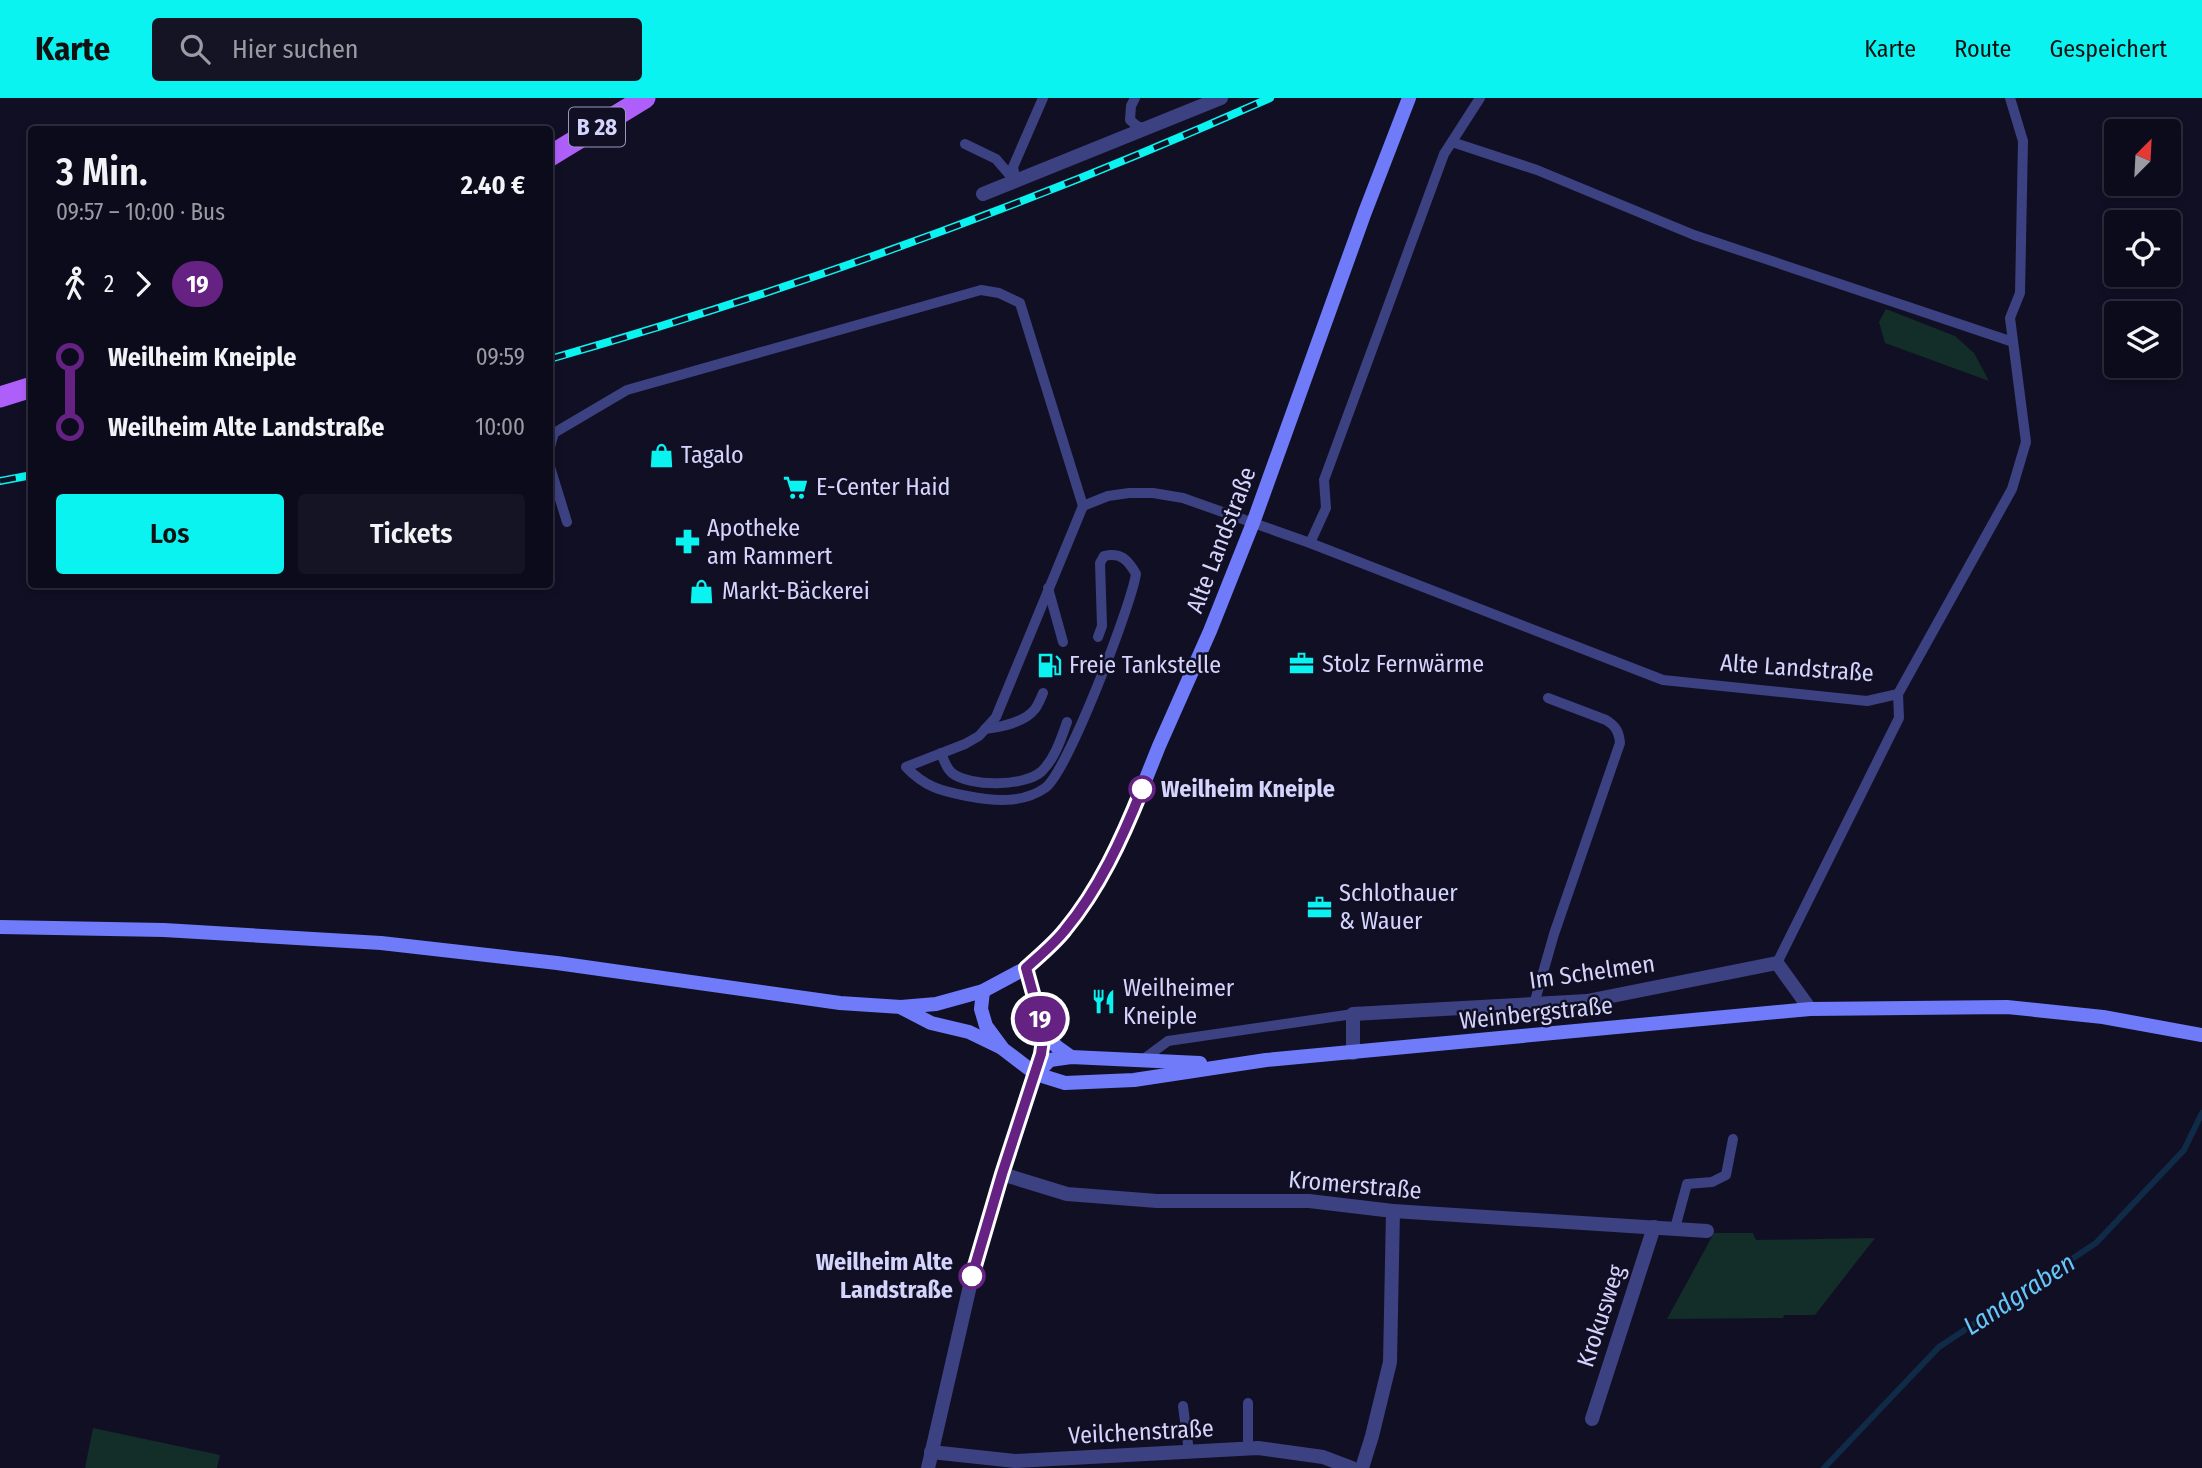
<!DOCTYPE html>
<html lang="de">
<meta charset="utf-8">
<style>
body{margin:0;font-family:"Fira Sans Condensed",sans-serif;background:#151424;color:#f1f3f6;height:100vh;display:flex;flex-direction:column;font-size:26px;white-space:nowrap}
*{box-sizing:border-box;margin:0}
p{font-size:23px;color:#9a9ba3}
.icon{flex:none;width:38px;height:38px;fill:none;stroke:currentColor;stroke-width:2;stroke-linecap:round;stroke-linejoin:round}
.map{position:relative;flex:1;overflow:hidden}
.details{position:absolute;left:28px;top:28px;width:525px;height:462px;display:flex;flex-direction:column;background:#0c0b1b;border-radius:7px;box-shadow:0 4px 10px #0003,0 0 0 2px #2c2b3a}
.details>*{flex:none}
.badge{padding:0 14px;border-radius:23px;font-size:24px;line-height:46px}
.needle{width:46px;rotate:24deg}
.controls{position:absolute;left:2104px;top:21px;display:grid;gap:14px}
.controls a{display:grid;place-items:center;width:77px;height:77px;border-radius:7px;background:#0c0b1b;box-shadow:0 4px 10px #0003,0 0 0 2px #2c2b3a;font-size:35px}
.map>.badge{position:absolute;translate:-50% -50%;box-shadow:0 0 0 4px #fff}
.legs{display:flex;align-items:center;gap:10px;height:77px;padding:0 28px;font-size:23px}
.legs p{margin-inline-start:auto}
.head{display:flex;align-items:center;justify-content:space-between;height:119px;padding:0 28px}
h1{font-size:38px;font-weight:600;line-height:52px}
.cta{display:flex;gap:14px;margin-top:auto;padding:14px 28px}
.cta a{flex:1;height:80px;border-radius:7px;background:#0af3f0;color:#111;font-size:28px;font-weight:600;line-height:80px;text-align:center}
.cta a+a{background:#151424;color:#f1f3f6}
ul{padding:0 28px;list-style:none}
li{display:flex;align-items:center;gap:24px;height:70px;font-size:26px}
li i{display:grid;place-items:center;width:10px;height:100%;margin:0 9px;background:currentColor}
li i::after{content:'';width:18px;height:18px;margin:-9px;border:5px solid;border-radius:50%;background:#0c0b1b}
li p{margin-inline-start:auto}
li:first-child i{background:linear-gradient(#0000 50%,currentColor 0)}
li:last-child i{background:linear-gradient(currentColor 50%,#0000 0)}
header{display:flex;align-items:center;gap:42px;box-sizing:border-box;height:98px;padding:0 35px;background:#0af3f0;color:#111}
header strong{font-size:33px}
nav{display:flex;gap:38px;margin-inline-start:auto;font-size:24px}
.search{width:490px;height:63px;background:#151424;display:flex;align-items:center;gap:18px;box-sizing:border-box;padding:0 24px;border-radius:7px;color:#9a9ba3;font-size:26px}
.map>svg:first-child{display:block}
.green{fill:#132d29}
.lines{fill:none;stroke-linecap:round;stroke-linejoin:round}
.stream{stroke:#102b47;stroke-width:6}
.lane{stroke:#3c4181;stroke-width:10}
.street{stroke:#3c4181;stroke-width:14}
.secondary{stroke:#6f7bf9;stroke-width:14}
.primary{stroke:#ae5ff9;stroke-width:21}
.rail-casing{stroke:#0af3f0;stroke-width:8}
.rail{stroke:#100f24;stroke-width:5;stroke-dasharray:16;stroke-linecap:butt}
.line-1-casing{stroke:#fff;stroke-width:16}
.line-1{stroke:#652282;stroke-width:10}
.stop-1-dot{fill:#fff;stroke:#652282;stroke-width:3.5}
.labels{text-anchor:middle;stroke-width:5;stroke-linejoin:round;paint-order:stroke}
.shield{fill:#100f24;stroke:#9999bc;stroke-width:2}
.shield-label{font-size:23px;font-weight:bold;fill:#d4d4fd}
.poi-label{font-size:24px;fill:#d4d4fd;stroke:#100f24;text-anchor:start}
.street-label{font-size:24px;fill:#d4d4fd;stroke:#100f24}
.stop-label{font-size:24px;font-weight:bold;fill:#d4d4fd;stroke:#100f24;text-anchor:start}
.water-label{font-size:26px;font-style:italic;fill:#66c6f9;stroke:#100f24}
</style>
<header>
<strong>Karte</strong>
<div class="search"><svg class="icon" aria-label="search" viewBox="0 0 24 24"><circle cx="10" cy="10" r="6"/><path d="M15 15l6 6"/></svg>Hier suchen</div>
<nav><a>Karte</a><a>Route</a><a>Gespeichert</a></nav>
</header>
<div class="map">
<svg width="2202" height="1370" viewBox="0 0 2202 1370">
<rect width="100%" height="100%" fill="#100f24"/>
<g class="green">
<path d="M1886,211l69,27 19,17 15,28 -104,-38 -6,-21z"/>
<path d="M1714,1135h39l3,7 119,-2 -60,77h-31l-1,3 -116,1z"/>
<path d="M93,1330l127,27 -3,13h-132z"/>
</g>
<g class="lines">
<path class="stream" d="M1824,1370l115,-121 157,-104 88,-93 18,-37"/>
<g class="lane">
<path d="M1135,0l-4,8 -1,14 7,6 11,3"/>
<path d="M1452,44l85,28 157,65 319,107"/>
<path d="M965,46l31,15 18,21"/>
<path d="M1016,84l-3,-15 30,-69"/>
<path d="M550,349l4,-14 73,-43 354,-100 18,3 21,10 63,203 -87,211 -17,19 -14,8 -59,23c19,20 35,24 61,29 26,5 55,8 78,-8 22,-15 86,-182 91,-214 -8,-14 -15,-22 -32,-18l-4,7 2,63 -4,11"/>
<path d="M550,369l17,55"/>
<path d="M1083,408l25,-10 21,-3h24l30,5 127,45 353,137 204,21 31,-7 114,-205 14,-47 -16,-124 10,-25 3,-152 -13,-43"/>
<path d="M1310,445l16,-35 -2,-28 120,-326 36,-56"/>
<path d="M1048,490l15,54"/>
<path d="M985,631c16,-2 39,-6 50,-20 3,-4 6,-11 8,-16"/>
<path d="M941,655c3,7 5,15 11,20 18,14 73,14 90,-2 13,-13 19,-32 25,-49"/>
<path d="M1777,865l122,-245 -1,-24"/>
<path d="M1534,906l20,-70 66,-191c-1,-11 -4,-17 -14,-23l-58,-22"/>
<path d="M1141,963l27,-20 185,-27"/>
<path d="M1675,1130l12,-44 25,-2 14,-7 7,-36"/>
<path d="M1248,1305v46"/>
<path d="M1183,1308l6,46"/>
</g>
<g class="street">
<path d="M983,96l238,-96"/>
<path d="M1353,955v-39l234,-13 190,-38 33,46"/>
<path d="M1002,1076l65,20 90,7h152l84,10 314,20"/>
<path d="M1592,1321l62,-192"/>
<path d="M931,1354l84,9 243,-13 65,9 29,11"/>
<path d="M928,1370l44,-191 30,-103 34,-100"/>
<path d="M1362,1370l10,-32 18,-74 3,-151"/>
</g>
<g class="secondary">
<path d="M0,829l164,3 217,13 176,20 283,40 61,4 35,-3 47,-13 43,-23 38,-36 25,-35 24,-43 22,-48 24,-60 51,-115 43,-108 112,-311 44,-114"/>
<path d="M1026,870l18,65 -7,39"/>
<path d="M983,893l-2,18 5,17 17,23 33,25 29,9 69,-3 132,-20 544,-51 197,-2 96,10 99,18"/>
<path d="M902,910l29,15 38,9 31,15"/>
<path d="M1044,935l13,14 14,10"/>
<path d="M1036,976l14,-14 21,-3 129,6"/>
</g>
<g class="primary">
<path d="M550,58l95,-58"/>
<path d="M0,299l32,-10"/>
</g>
<defs>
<g id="rail">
<path d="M550,261c246,-70 486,-157 720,-261"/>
<path d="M0,383l32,-6"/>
</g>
</defs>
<use href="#rail" class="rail-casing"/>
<use href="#rail" class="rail"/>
</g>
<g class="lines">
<defs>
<path id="line-1" d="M972,1178l30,-102 39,-120 3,-21 -18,-65c13,-12 28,-24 39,-38 34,-41 57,-91 77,-141"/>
</defs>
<use href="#line-1" class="line-1-casing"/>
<use href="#line-1" class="line-1"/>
</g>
<defs>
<symbol id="shop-bare" viewBox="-9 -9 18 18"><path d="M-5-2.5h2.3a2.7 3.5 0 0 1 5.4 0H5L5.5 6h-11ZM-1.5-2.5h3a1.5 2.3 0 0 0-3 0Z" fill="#0af3f0" stroke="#100f24" stroke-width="2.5" paint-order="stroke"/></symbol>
<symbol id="supermarket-bare" viewBox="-9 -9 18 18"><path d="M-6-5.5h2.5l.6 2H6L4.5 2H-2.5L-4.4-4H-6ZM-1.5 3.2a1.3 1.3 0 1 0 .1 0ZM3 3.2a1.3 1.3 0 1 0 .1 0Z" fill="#0af3f0" stroke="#100f24" stroke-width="2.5" paint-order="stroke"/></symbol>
<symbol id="pharmacy-bare" viewBox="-9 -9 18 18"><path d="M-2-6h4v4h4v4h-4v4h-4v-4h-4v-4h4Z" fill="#0af3f0" stroke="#100f24" stroke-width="2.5" paint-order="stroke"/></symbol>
<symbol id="office-bare" viewBox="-9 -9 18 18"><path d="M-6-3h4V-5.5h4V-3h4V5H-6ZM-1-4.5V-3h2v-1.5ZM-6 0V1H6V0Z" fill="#0af3f0" stroke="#100f24" stroke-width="2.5" paint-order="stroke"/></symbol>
<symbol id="fuel-bare" viewBox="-9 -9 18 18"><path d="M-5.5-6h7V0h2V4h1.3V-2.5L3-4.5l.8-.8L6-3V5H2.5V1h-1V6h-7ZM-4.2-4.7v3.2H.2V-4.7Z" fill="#0af3f0" stroke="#100f24" stroke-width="2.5" paint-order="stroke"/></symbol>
<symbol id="restaurant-bare" viewBox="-9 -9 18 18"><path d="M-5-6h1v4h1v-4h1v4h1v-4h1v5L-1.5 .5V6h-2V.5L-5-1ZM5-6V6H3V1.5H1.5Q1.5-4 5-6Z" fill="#0af3f0" stroke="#100f24" stroke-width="2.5" paint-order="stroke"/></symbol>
</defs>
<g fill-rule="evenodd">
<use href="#shop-bare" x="644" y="340" width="35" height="35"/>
<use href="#supermarket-bare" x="778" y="372" width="35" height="35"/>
<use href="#pharmacy-bare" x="670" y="426" width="35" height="35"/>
<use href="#shop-bare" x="684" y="476" width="35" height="35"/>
<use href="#office-bare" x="1284" y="548" width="35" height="35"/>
<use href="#fuel-bare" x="1032" y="550" width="35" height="35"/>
<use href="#office-bare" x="1302" y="792" width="35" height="35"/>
<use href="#restaurant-bare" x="1086" y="886" width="35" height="35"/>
</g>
<g class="stop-1-dot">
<circle cx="1142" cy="691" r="12"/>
<circle cx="972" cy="1178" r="12"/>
</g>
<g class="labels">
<rect class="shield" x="569" y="9.5" width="56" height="39" rx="5"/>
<g class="shield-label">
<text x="597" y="37">B 28</text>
</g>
<g class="poi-label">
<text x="681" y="365">Tagalo</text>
<text x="816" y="397">E-Center Haid</text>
<text x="707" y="438">Apotheke<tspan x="707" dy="28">am Rammert</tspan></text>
<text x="722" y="501">Markt-Bäckerei</text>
<text x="1322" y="574">Stolz Fernwärme</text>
<text x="1069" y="575">Freie Tankstelle</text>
<text x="1339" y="803">Schlothauer<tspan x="1339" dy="28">&amp; Wauer</tspan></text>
<text x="1123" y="898">Weilheimer<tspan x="1123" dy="28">Kneiple</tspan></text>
</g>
<g class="street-label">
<text transform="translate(1221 442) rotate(-69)" y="8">Alte Landstraße</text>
<text transform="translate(1797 570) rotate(4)" y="8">Alte Landstraße</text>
<text transform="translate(1592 874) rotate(-8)" y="8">Im Schelmen</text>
<text transform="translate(1536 915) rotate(-6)" y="8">Weinbergstraße</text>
<text transform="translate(1355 1087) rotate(5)" y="8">Kromerstraße</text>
<text transform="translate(1601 1218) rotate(-72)" y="8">Krokusweg</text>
<text transform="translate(1141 1334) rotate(-3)" y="8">Veilchenstraße</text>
</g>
<g class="stop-label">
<text x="1161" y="699">Weilheim Kneiple</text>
<text x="953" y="1172" text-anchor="end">Weilheim Alte<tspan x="953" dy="28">Landstraße</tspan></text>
</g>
<g class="water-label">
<text transform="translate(2019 1196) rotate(-33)" y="9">Landgraben</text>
</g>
</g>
</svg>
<div class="controls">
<a><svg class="needle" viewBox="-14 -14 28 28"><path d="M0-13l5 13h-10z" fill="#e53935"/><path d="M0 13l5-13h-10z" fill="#9a9ba3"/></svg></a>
<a><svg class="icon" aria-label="locate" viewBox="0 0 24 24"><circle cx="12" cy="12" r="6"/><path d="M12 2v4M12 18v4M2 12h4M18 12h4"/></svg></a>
<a><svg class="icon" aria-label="layers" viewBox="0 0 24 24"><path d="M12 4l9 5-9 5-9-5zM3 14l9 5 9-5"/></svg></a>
</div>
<b class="badge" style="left:1040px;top:921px;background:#652282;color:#fff">19</b>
<section class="details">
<div class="head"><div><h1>3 Min.</h1><p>09:57 – 10:00 · Bus</p></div><b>2.40 €</b></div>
<div class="legs"><svg class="icon" aria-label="walk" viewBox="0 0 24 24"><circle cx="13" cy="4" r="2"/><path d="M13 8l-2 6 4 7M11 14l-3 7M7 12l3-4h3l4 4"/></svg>2<svg class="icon" aria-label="forward" viewBox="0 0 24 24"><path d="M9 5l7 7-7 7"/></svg><b class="badge" style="background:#652282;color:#fff">19</b></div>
<ul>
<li><i style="color:#652282"></i><b>Weilheim Kneiple</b><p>09:59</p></li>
<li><i style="color:#652282"></i><b>Weilheim Alte Landstraße</b><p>10:00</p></li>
</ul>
<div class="cta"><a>Los</a><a>Tickets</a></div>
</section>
</div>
